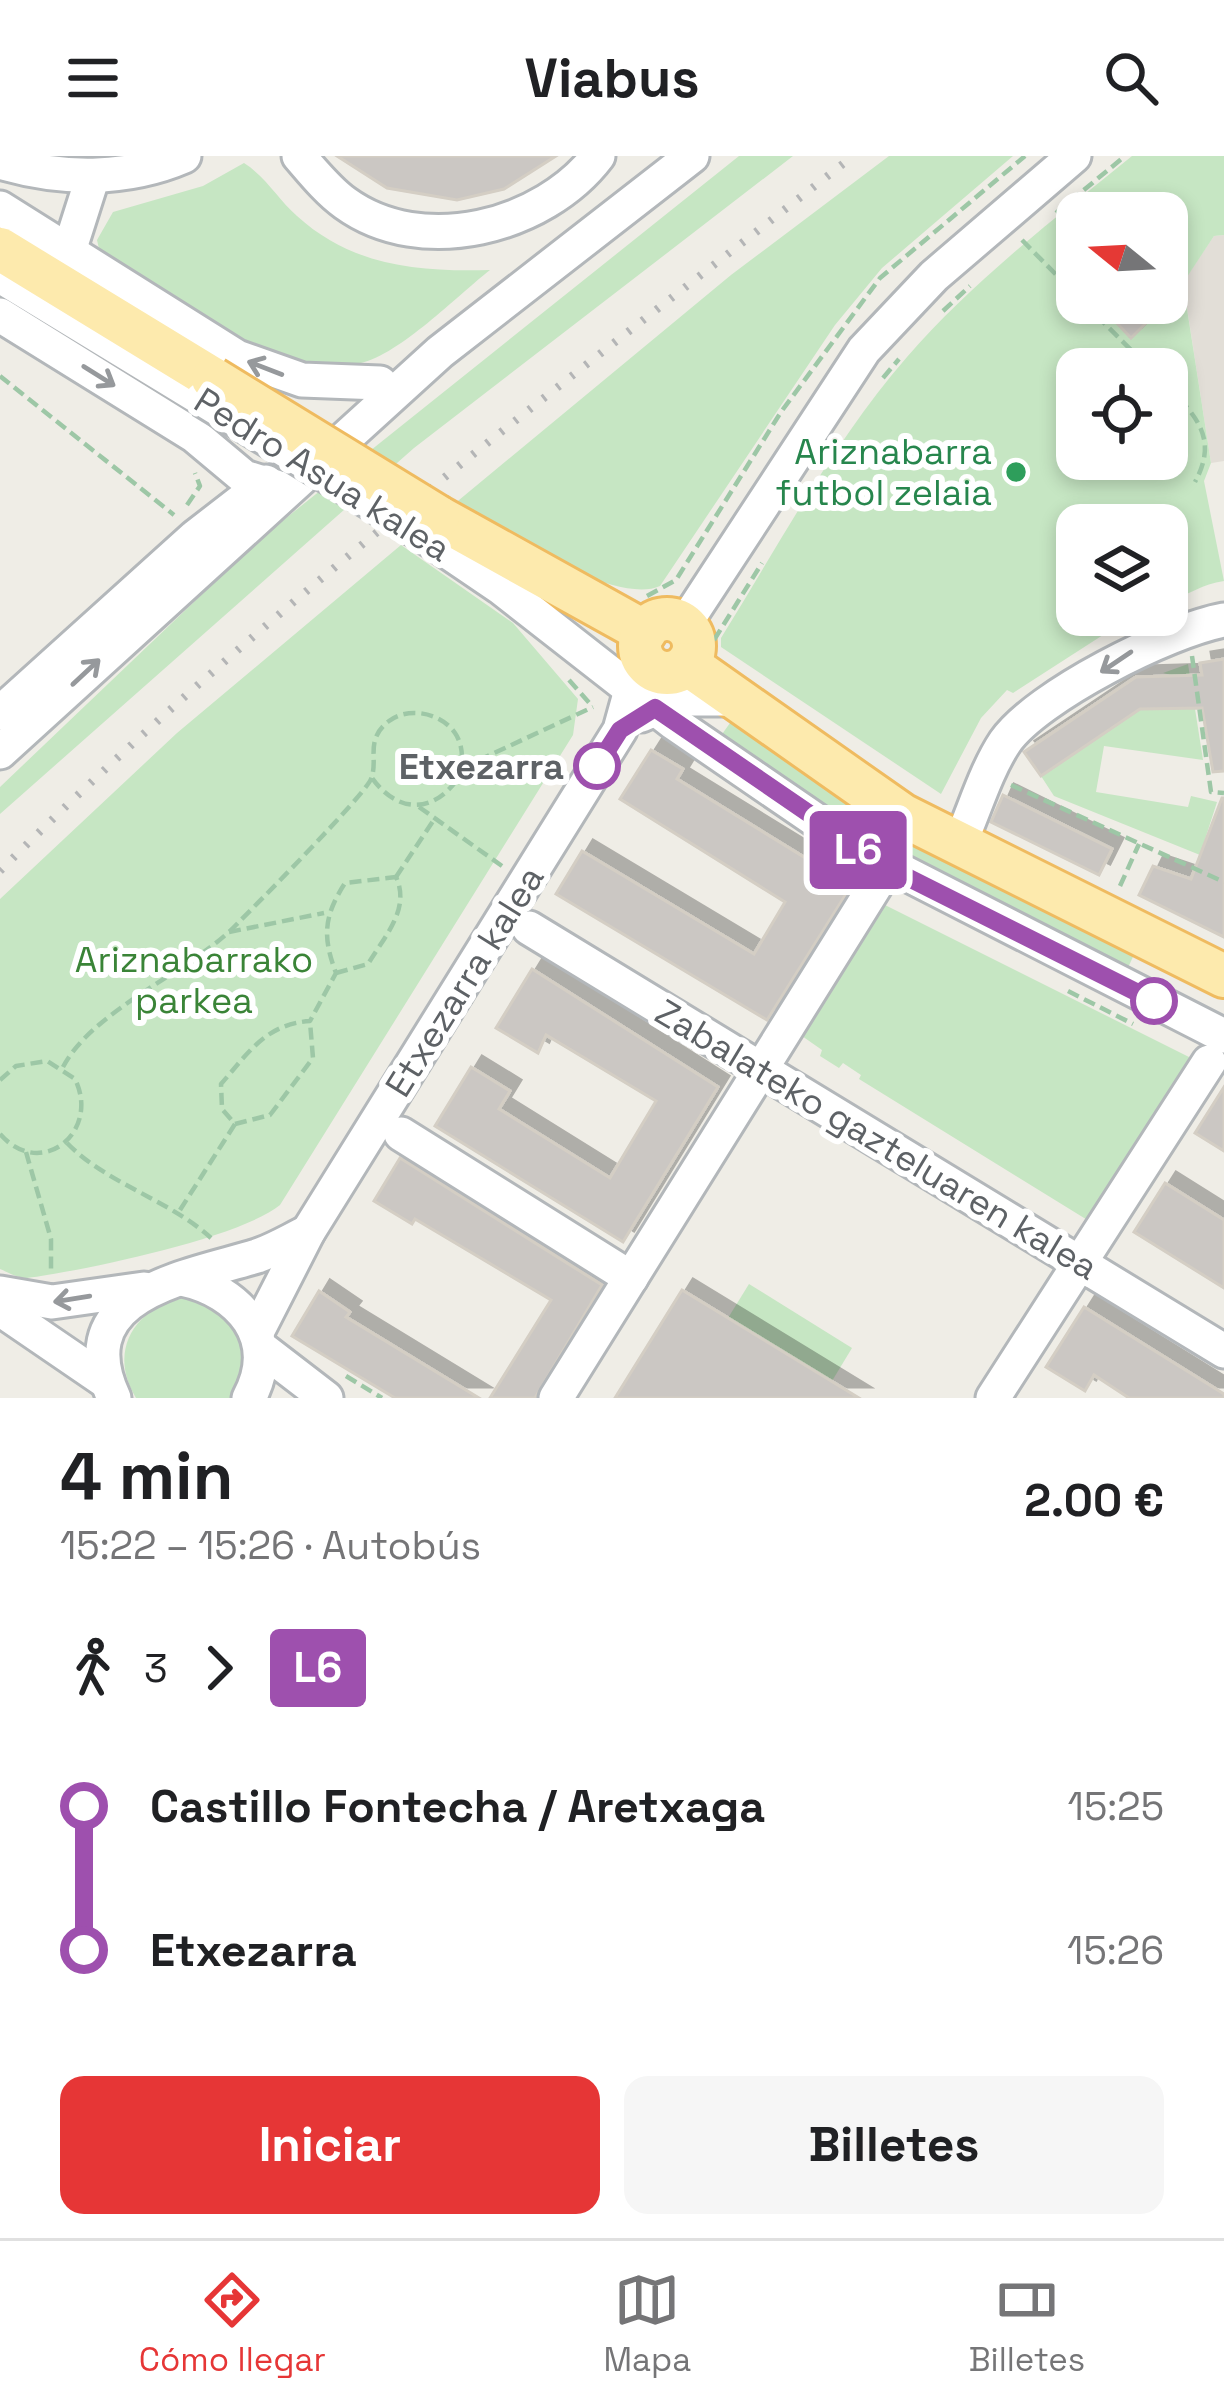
<!DOCTYPE html>
<html lang="es">
<meta charset="utf-8">
<style>
body{margin:0;font-family:"Space Grotesk",sans-serif;background:#f6f6f6;color:#202124;height:100vh;display:flex;flex-direction:column;font-size:45px;white-space:nowrap}
*{box-sizing:border-box;margin:0}
p{font-size:39px;color:#757577}
.icon{flex:none;width:66px;height:66px;fill:none;stroke:currentColor;stroke-width:2;stroke-linecap:round;stroke-linejoin:round}
.map{position:relative;height:1242px;overflow:hidden}
.side{display:flex;flex-direction:column;background:#fff;flex:1}
.side>*{flex:none}
.badge{padding:0 24px;border-radius:9px;font-size:42px;line-height:78px}
.needle{width:78px;rotate:288deg}
.fabs{position:absolute;left:1056px;top:36px;display:grid;gap:24px}
.fabs a{display:grid;place-items:center;width:132px;height:132px;border-radius:24px;background:#fff;box-shadow:0 6px 18px #0003;font-size:60px}
.map>.badge{position:absolute;translate:-50% -50%;box-shadow:0 0 0 6px #fff}
.legs{display:flex;align-items:center;gap:18px;height:132px;padding:0 60px;font-size:39px}
.legs p{margin-inline-start:auto}
.head{display:flex;align-items:center;justify-content:space-between;height:204px;padding:0 60px}
h1{font-size:66px;font-weight:600;line-height:90px}
.action{display:flex;gap:24px;margin-top:auto;padding:24px 60px}
.action a{flex:1;height:138px;border-radius:24px;background:#e63636;color:#fff;font-size:48px;font-weight:600;line-height:138px;text-align:center}
.action a+a{background:#f6f6f6;color:#202124}
ul{padding:0 60px;list-style:none}
li{display:flex;align-items:center;gap:42px;height:144px;font-size:45px}
li i{display:grid;place-items:center;width:18px;height:100%;margin:0 15px;background:currentColor}
li i::after{content:'';width:30px;height:30px;margin:-15px;border:9px solid;border-radius:50%;background:#fff}
li p{margin-inline-start:auto}
li:first-child i{background:linear-gradient(#0000 50%,currentColor 0)}
li:last-child i{background:linear-gradient(currentColor 50%,#0000 0)}
header{display:flex;justify-content:space-between;align-items:center;height:156px;padding:0 60px;background:#fff;font-size:54px;font-weight:600}
.tabs{display:flex;justify-content:space-around;align-items:center;height:168px;border-top:3px solid #e0e0e0;background:#fff;font-size:33px;color:#757577}
.tabs a{display:grid;justify-items:center;gap:6px}
.tabs .on{color:#e63636}
.map>svg:first-child{display:block}
.education{fill:#e2ded7}
.green{fill:#c6e6c3;fill-rule:evenodd}
.building{fill:#cbc7c3;stroke:#d4cec4;stroke-width:3;filter:url(#shadow)}
.lines{fill:none;stroke-linecap:round;stroke-linejoin:round}
.minor-casing{stroke:#b3b7ba;stroke-width:39}
.major-casing{stroke:#efbb60;stroke-width:48}
.path{stroke:#9dc7a6;stroke-width:4.5;stroke-dasharray:12 6;stroke-linecap:butt}
.minor{stroke:#fff;stroke-width:33}
.major{stroke:#fdeaad;stroke-width:42}
.rail{stroke:#b4b5b6;stroke-width:8;stroke-dasharray:3 15;stroke-linecap:butt}
.minor-bridge-casing{stroke:#b3b7ba;stroke-width:39;stroke-linecap:butt}
.major-bridge-casing{stroke:#efbb60;stroke-width:48;stroke-linecap:butt}
.minor-bridge{stroke:#fff;stroke-width:33}
.major-bridge{stroke:#fdeaad;stroke-width:42}
.oneway{stroke:#96999c}
.line-1-casing{stroke:#fff;stroke-width:27}
.line-1{stroke:#9e50ae;stroke-width:18}
.leisure-dot{fill:#2e9e5b;stroke:#fff;stroke-width:4.5}
.stop-1-dot{fill:#fff;stroke:#9e50ae;stroke-width:6}
.labels{text-anchor:middle;stroke-width:12;stroke-linejoin:round;paint-order:stroke}
.leisure-label{font-size:36px;fill:#27864d;stroke:#fff;text-anchor:end}
.street-label{font-size:36px;fill:#5e6266;stroke:#fff}
.stop-label{font-size:36px;font-weight:bold;fill:#5e6266;stroke:#fff;text-anchor:end}
.park-label{font-size:36px;fill:#3a8437;stroke:#fff}
</style>
<header><svg class="icon" aria-label="menu" viewBox="0 0 24 24"><path d="M4 6h16M4 12h16M4 18h16"/></svg>Viabus<svg class="icon" aria-label="search" viewBox="0 0 24 24"><circle cx="10" cy="10" r="6"/><path d="M15 15l6 6"/></svg></header>
<div class="map">
<svg width="1224" height="1242" viewBox="0 0 1224 1242">
<defs>
<filter id="shadow"><feDropShadow dx="11" dy="-11" stdDeviation="0" flood-color="#0004"/></filter>
</defs>
<rect width="100%" height="100%" fill="#efede6"/>
<path class="education" d="M1224,79v226l-13,2 -28,-181 31,-46z"/>
<g class="green">
<path d="M739,0h54l-379,292 -414,366v-27l261,-249z"/>
<path d="M889,0h124l-131,112 -47,57 -175,261c-46,21 -165,-58 -207,-81l278,-230z"/>
<path d="M1132,0h92v79l-10,1 -31,47 28,180 -7,18 20,100c-22,3 -35,14 -57,21v-77h-90v90h57l-121,78 -6,-3 -26,28 -40,76 -220,-147v-9c59,-95 113,-197 186,-281 66,-76 147,-138 225,-201zM1077,57h90v90h-90zM1077,213h90v90h-90z"/>
<path d="M244,7c22,14 34,36 53,53 55,50 121,56 193,54 -33,26 -90,84 -129,93 -85,22 -193,-67 -261,-110l-3,-13 16,-28 90,-26z"/>
<path d="M401,389l112,78 65,76 -5,36 -293,470c-40,33 -198,66 -253,73 -7,1 -20,-6 -27,-9v-370l177,-166z"/>
<path d="M1188,508l15,96 -99,-14 -8,46 92,15 3,-11 26,6 -17,53 -146,-59 -13,-20 100,-68h34v-32l-12,-3z"/>
<path d="M735,560l163,119 -8,17 -170,-115z"/>
<path d="M910,685l227,107 -11,24 -225,-113z"/>
<path d="M883,748l308,154 -102,163 -230,-142 2,-4 -18,-12 -4,5 -19,-12 2,-6 -20,-14z"/>
<path d="M749,1128l103,64 -20,33 -104,-63z"/>
<path d="M186,1142c47,10 77,57 47,100h-97c-29,-47 -1,-92 50,-100z"/>
</g>
<g class="building">
<path d="M337,0h219l-52,33 -47,11 -70,-12z"/>
<path d="M1098,147h37l15,16 -19,19z"/>
<path d="M1224,503v112l-11,1 -11,-64 -62,1 -99,67 -17,-24 112,-75 66,-2 -2,-12z"/>
<path d="M651,594l32,19 -6,10 174,107 -84,134 -211,-126 26,-43 172,103 31,-52 -165,-103z"/>
<path d="M1003,639l109,54 -13,26 -108,-53z"/>
<path d="M1222,642h2v139l-85,-42 14,-29 38,13z"/>
<path d="M532,813l186,118 -95,155 -188,-116 36,-59 39,24 -11,18 111,69 46,-77 -110,-66 -8,18 -42,-25z"/>
<path d="M1224,931v64l-29,-18z"/>
<path d="M400,1002l202,127 -67,113h-45l61,-98 -136,-81 -3,5 -38,-23z"/>
<path d="M1165,1027l59,37v68l-90,-56z"/>
<path d="M682,1134l46,28 131,80h-244z"/>
<path d="M319,1135l31,21 -4,5 133,81h-84l-103,-62z"/>
<path d="M1084,1151l140,87v4h-95l-35,-23 -9,16 -39,-24z"/>
</g>
<g class="lines">
<defs>
<g id="minor">
<path d="M299,0c13,15 29,35 46,47 77,56 199,24 253,-47"/>
<path d="M0,6c61,18 126,19 184,-6"/>
<path d="M0,52l237,149 65,23 78,3"/>
<path d="M70,92l23,-72"/>
<path d="M0,120l202,123"/>
<path d="M0,159l195,121 49,41 32,10"/>
<path d="M419,376l81,55 174,136 184,126 366,187"/>
<path d="M684,469l180,-275 70,-74 140,-120"/>
<path d="M0,557l195,-176 71,-55"/>
<path d="M641,559l37,-16h54"/>
<path d="M0,596l440,-400 252,-196"/>
<path d="M959,689c15,-33 26,-73 46,-103 32,-46 164,-112 219,-122"/>
<path d="M529,772l695,423"/>
<path d="M401,978l230,144"/>
<path d="M182,1123c58,12 99,60 67,119"/>
<path d="M0,1137l52,9 92,-13"/>
<path d="M0,1153l107,73"/>
<path d="M257,1176l51,-100 312,-502 21,-76"/>
<path d="M261,1192l65,50"/>
<path d="M114,1242c-49,-105 75,-121 143,-142 18,-6 34,-16 51,-24"/>
<path d="M556,1242l331,-531"/>
<path d="M993,1242l216,-336"/>
</g>
<g id="major">
<path d="M0,93l213,130"/>
<path d="M438,361l207,115"/>
<circle cx="667" cy="490" r="27"/>
<path d="M687,508l215,151 322,161"/>
</g>
</defs>
<use href="#minor" class="minor-casing"/>
<use href="#major" class="major-casing"/>
<g class="path">
<path d="M1056,57l69,-57"/>
<path d="M1022,84l55,56"/>
<path d="M1084,147l66,66"/>
<path d="M943,155l27,-25"/>
<path d="M0,220l174,139"/>
<path d="M883,222l16,-19"/>
<path d="M1167,230c31,31 51,54 28,96"/>
<path d="M187,349l13,-19 -5,-13"/>
<path d="M647,440l29,-16 105,-168 99,-134 145,-122"/>
<path d="M714,484l48,-77"/>
<path d="M1192,500l19,136 13,1"/>
<path d="M569,524l24,27"/>
<path d="M462,612l131,-61"/>
<path d="M1011,629l213,97"/>
<path d="M419,651l83,59"/>
<path d="M396,721l39,-59"/>
<path d="M1120,730l19,-42"/>
<path d="M229,776l95,-19"/>
<path d="M336,817l32,-9c16,-27 43,-55 28,-87"/>
<path d="M1068,835l65,33"/>
<path d="M63,911c30,-57 123,-93 170,-139 20,-20 131,-132 138,-149 8,-20 -7,-39 18,-58 20,-15 52,-8 66,12 9,13 8,30 4,44 -25,37 -61,37 -87,1"/>
<path d="M0,924l16,-14 31,-5 28,18c26,53 -34,102 -75,55"/>
<path d="M235,968l35,-9 43,-57 -3,-36"/>
<path d="M67,987c40,41 101,56 144,95"/>
<path d="M26,996l25,87v35"/>
<path d="M180,1054l55,-86 -13,-15 -1,-25c28,-32 45,-60 89,-63l26,-48c-14,-37 -12,-57 9,-90l51,-6"/>
<path d="M346,1220l36,22"/>
</g>
<use href="#minor" class="minor"/>
<use href="#major" class="major"/>
<path class="rail" d="M0,715c262,-263 562,-486 853,-715"/>
<defs>
<path id="minor-bridge" d="M202,243l217,133"/>
<path id="major-bridge" d="M213,223l225,138"/>
</defs>
<use href="#minor-bridge" class="minor-bridge-casing"/>
<use href="#major-bridge" class="major-bridge-casing"/>
<use href="#minor-bridge" class="minor-bridge"/>
<use href="#major-bridge" class="major-bridge"/>
</g>
<defs><path id="oneway-shaft" d="M-6 0H5M1.5-3L5.5 0L1.5 3" fill="none" stroke-width="1.6" stroke-linecap="round" stroke-linejoin="round" transform="scale(3)"/></defs>
<g class="oneway">
<use href="#oneway-shaft" transform="translate(265 212) rotate(-159)"/>
<use href="#oneway-shaft" transform="translate(99 220) rotate(32)"/>
<use href="#oneway-shaft" transform="translate(1116 506) rotate(146)"/>
<use href="#oneway-shaft" transform="translate(86 516) rotate(-43)"/>
<use href="#oneway-shaft" transform="translate(72 1143) rotate(171)"/>
</g>
<g class="lines">
<defs>
<path id="line-1" d="M597,610l23,-36 35,-22 232,159 267,134"/>
</defs>
<use href="#line-1" class="line-1-casing"/>
<use href="#line-1" class="line-1"/>
</g>
<circle class="leisure-dot" cx="1016" cy="316" r="12"/>
<g class="stop-1-dot">
<circle cx="597" cy="610" r="21"/>
<circle cx="1154" cy="845" r="21"/>
</g>
<g class="labels">
<g class="leisure-label">
<text x="992" y="308">Ariznabarra<tspan x="992" dy="41">futbol zelaia</tspan></text>
</g>
<g class="street-label">
<text transform="translate(323 318) rotate(32)" y="13">Pedro Asua kalea</text>
<text transform="translate(464 825) rotate(-58)" y="13">Etxezarra kalea</text>
<text transform="translate(877 983) rotate(31)" y="13">Zabalateko gazteluaren kalea</text>
</g>
<g class="stop-label">
<text x="564" y="623">Etxezarra</text>
</g>
<g class="park-label">
<text x="194" y="816">Ariznabarrako<tspan x="194" dy="41">parkea</tspan></text>
</g>
</g>
</svg>
<div class="fabs">
<a><svg class="needle" viewBox="-14 -14 28 28"><path d="M0-13l5 13h-10z" fill="#e53935"/><path d="M0 13l5-13h-10z" fill="#757577"/></svg></a>
<a><svg class="icon" aria-label="locate" viewBox="0 0 24 24"><circle cx="12" cy="12" r="6"/><path d="M12 2v4M12 18v4M2 12h4M18 12h4"/></svg></a>
<a><svg class="icon" aria-label="layers" viewBox="0 0 24 24"><path d="M12 4l9 5-9 5-9-5zM3 14l9 5 9-5"/></svg></a>
</div>
<b class="badge" style="left:858px;top:694px;background:#9e50ae;color:#fff">L6</b>
</div>
<section class="side">
<div class="head"><div><h1>4 min</h1><p>15:22 – 15:26 · Autobús</p></div><b>2.00 €</b></div>
<div class="legs"><svg class="icon" aria-label="walk" viewBox="0 0 24 24"><circle cx="13" cy="4" r="2"/><path d="M13 8l-2 6 4 7M11 14l-3 7M7 12l3-4h3l4 4"/></svg>3<svg class="icon" aria-label="forward" viewBox="0 0 24 24"><path d="M9 5l7 7-7 7"/></svg><b class="badge" style="background:#9e50ae;color:#fff">L6</b></div>
<ul>
<li><i style="color:#9e50ae"></i><b>Castillo Fontecha / Aretxaga</b><p>15:25</p></li>
<li><i style="color:#9e50ae"></i><b>Etxezarra</b><p>15:26</p></li>
</ul>
<div class="action"><a>Iniciar</a><a>Billetes</a></div>
</section>
<nav class="tabs">
<a class="on"><svg class="icon" aria-label="directions" viewBox="0 0 24 24"><path d="M12 3l9 9-9 9-9-9zM9 14v-3h6M13 9l2 2-2 2"/></svg>Cómo llegar</a>
<a><svg class="icon" aria-label="map" viewBox="0 0 24 24"><path d="M3 6l6-2 6 2 6-2v14l-6 2-6-2-6 2zM9 4v14M15 6v14"/></svg>Mapa</a>
<a><svg class="icon" aria-label="tickets" viewBox="0 0 24 24"><path d="M3 7h18v10H3zM15 7v10"/></svg>Billetes</a>
</nav>
